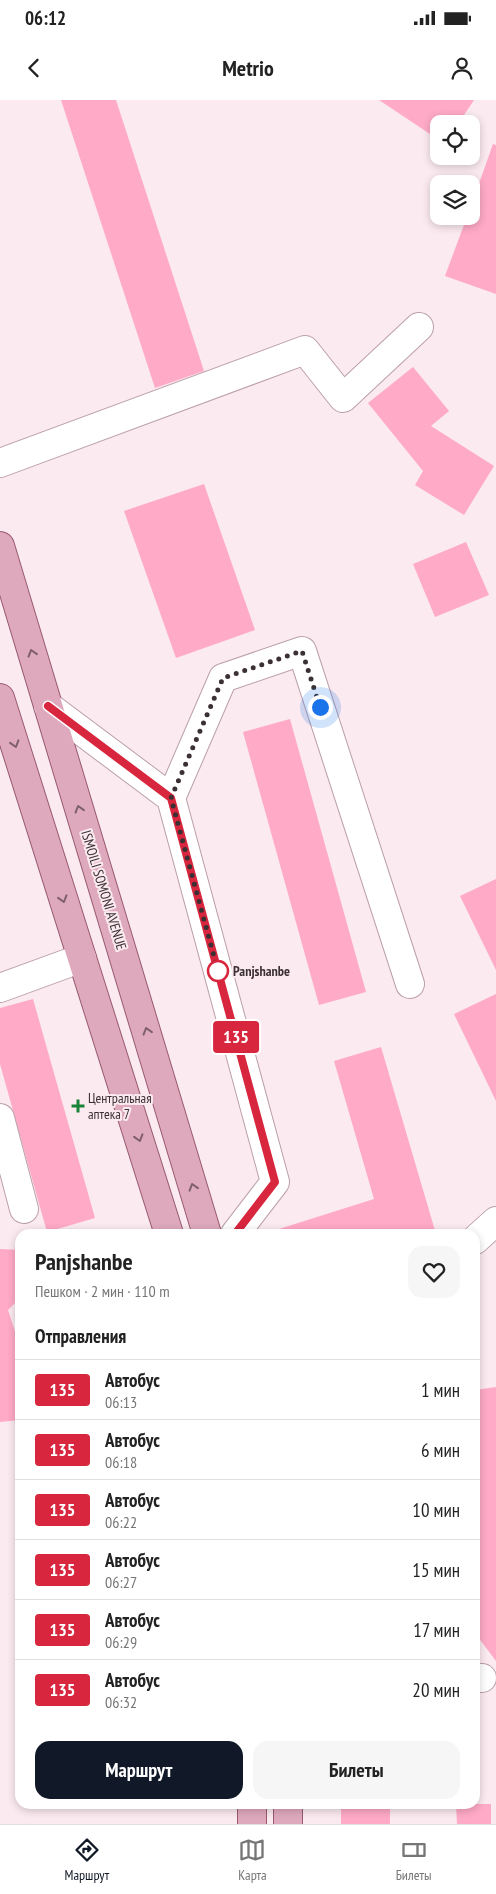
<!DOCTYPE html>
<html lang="ru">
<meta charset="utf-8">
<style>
body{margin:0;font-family:"PT Sans Narrow",sans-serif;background:#f6f6f6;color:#222;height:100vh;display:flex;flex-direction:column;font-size:19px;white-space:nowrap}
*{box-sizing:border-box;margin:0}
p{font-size:16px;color:#767676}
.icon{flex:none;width:28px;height:28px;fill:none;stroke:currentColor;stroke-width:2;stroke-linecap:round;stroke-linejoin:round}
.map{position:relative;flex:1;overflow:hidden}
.panel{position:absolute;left:15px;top:1129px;width:465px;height:580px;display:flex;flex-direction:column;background:#fff;border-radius:15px;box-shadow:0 2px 8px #0003}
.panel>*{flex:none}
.badge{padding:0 10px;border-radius:4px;font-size:18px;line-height:32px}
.controls{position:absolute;left:430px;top:15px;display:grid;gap:10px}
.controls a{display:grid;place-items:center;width:50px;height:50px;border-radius:10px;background:#fff;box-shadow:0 2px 8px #0003;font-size:25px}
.you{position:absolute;width:25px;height:25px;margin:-12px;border:4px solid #fff;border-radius:50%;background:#1a73e8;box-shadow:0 0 0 8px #1a73e833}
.map>.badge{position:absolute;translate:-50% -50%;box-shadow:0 0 0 2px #fff}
h2{padding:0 20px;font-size:19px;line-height:45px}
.round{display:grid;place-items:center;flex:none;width:52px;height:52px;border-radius:15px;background:#f6f6f6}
.overview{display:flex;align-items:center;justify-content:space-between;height:85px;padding:0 20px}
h1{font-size:24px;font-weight:800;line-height:38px}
.cta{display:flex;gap:10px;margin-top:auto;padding:10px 20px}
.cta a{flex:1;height:58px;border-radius:15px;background:#111827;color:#fff;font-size:20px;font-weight:800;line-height:58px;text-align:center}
.cta a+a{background:#f6f6f6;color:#222}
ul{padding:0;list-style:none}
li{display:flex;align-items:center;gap:15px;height:60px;padding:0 20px;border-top:1px solid #e0e0e0}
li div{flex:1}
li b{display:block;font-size:19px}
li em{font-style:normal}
li .badge{min-width:55px;font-weight:700;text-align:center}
.status{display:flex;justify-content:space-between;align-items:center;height:35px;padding:0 25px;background:#fff;direction:ltr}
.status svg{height:14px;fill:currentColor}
header{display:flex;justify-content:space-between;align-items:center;height:65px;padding:0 20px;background:#fff;font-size:22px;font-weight:800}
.tab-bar{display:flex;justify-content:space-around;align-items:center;height:70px;border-top:1px solid #e0e0e0;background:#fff;font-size:14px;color:#767676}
.tab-bar a{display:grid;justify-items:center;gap:2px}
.tab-bar .current{color:#111827}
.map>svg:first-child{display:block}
.building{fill:#ffaac7}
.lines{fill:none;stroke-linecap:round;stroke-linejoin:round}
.minor-casing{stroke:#bb9fa8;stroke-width:30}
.major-casing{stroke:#985a70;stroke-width:30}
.minor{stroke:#fff;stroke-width:28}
.major{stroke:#dfa9bd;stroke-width:28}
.oneway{stroke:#7d606a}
.line-casing{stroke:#fff;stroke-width:11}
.line{stroke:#d7263d;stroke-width:8}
.walk{stroke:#3b3033;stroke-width:5;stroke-dasharray:0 9}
.stop-dot{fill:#fff;stroke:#d7263d;stroke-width:2.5}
.poi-dot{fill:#198338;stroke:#fbeaef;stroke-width:2}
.labels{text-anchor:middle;stroke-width:4;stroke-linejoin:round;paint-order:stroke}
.street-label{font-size:14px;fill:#3b3033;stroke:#fbeaef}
.stop-label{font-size:14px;font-weight:bold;fill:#3b3033;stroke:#fbeaef;text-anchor:start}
.poi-label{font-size:14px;fill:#3b3033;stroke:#fbeaef;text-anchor:start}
</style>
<div class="status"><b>06:12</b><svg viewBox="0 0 49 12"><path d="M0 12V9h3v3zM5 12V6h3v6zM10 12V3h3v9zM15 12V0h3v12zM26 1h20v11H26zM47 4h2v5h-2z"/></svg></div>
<header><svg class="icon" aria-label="back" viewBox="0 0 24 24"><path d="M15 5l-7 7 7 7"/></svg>Metrio<svg class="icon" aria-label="person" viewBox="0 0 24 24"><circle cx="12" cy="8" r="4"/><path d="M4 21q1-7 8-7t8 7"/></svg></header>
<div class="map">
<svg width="496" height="1724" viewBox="0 0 496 1724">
<rect width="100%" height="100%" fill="#fbeaef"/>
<g class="building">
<path d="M61,0h55l88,271 -49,17z"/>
<path d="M379,0h95l-16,24h-19v16z"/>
<path d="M493,44l3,1v149l-51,-18 20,-54 3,-6h3v-10z"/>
<path d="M413,267l36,44 -18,15 63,40 -30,49 -49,-30 8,-14 -55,-68z"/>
<path d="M204,384l51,146 -79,28 -52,-147z"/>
<path d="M466,442l23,53 -54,22 -22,-53z"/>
<path d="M290,619l76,273 -47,13 -76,-273z"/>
<path d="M496,779v91l-36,-74z"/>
<path d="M496,894v107l-42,-87z"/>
<path d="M33,899l62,219 -48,14 -47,-168v-56z"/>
<path d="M381,947l55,187h-157v-5l95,-30 -40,-138z"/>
<path d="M0,1149l20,1v48l-12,12 12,37v73l-20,2z"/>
<path d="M496,1287v274l-21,-28v-243z"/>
<rect x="341" y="1704" width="49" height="20"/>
<path d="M456,1704h35v20h-34z"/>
</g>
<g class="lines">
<defs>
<g id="minor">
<path d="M0,363l305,-113 38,48 76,-71"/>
<path d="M48,606l123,92 104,384 -40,52"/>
<path d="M171,698l52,-120 79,-27 108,333"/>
<path d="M0,888l82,-30"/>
<path d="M0,1018l24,91"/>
<path d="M475,1140l21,-19"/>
<path d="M475,1578h7"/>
</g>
<g id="major">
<path d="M0,446l207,688"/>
<path d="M0,598l169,536"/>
<path d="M288,1704v20"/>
<path d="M252,1724v-20"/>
</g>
</defs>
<use href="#minor" class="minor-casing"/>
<use href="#major" class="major-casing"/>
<use href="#minor" class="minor"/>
<use href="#major" class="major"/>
</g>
<defs><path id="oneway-chevron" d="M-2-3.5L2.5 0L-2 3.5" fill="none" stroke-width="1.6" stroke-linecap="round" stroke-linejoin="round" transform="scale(1.25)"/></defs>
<g class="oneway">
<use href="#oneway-chevron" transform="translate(32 553) rotate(-107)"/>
<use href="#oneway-chevron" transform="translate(15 644) rotate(73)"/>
<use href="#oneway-chevron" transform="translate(79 709) rotate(-107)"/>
<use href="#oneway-chevron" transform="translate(63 799) rotate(73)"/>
<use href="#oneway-chevron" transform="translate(147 931) rotate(-107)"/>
<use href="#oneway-chevron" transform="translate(139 1038) rotate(73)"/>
<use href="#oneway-chevron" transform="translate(193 1087) rotate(-107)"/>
</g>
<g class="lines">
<defs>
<path id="line" d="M48,606l123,92 104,384 -40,52"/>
</defs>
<use href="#line" class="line-casing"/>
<use href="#line" class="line"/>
<path class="walk" d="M218,871l-47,-173 52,-120 79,-27 18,56"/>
</g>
<circle class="stop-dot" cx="218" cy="871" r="10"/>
<path class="poi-dot" d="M75.5 998.5h5v5h5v5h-5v5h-5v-5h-5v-5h5z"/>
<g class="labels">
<g class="street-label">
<text transform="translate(104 790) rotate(73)" y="5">ISMOILI SOMONI AVENUE</text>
</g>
<g class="stop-label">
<text x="233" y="876">Panjshanbe</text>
</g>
<g class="poi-label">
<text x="88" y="1003">Центральная<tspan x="88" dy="16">аптека 7</tspan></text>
</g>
</g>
</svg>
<div class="controls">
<a><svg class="icon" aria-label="locate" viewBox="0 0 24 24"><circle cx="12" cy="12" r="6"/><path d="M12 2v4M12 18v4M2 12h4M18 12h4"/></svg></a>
<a><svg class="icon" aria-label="layers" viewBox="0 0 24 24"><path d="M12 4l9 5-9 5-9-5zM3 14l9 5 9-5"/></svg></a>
</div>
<div class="you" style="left:320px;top:607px"></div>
<b class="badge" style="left:236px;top:937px;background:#d7263d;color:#fff">135</b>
<section class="panel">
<div class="overview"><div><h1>Panjshanbe</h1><p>Пешком · 2 мин · 110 m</p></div><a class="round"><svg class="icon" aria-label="heart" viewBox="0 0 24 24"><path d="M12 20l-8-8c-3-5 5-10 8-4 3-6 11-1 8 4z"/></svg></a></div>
<h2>Отправления</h2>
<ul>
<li><span class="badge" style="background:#d7263d;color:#fff">135</span><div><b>Автобус</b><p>06:13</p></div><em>1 мин</em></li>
<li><span class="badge" style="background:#d7263d;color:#fff">135</span><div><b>Автобус</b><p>06:18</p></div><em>6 мин</em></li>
<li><span class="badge" style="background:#d7263d;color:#fff">135</span><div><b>Автобус</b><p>06:22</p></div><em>10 мин</em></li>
<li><span class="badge" style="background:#d7263d;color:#fff">135</span><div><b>Автобус</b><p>06:27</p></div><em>15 мин</em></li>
<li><span class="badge" style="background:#d7263d;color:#fff">135</span><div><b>Автобус</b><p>06:29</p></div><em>17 мин</em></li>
<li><span class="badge" style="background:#d7263d;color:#fff">135</span><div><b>Автобус</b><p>06:32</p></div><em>20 мин</em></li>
</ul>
<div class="cta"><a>Маршрут</a><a>Билеты</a></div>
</section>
</div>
<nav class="tab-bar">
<a class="current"><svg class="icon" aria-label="directions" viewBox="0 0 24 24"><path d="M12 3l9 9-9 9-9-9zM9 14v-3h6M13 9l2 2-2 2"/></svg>Маршрут</a>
<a><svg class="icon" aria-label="map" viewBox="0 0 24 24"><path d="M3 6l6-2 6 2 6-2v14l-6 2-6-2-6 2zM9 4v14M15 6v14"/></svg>Карта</a>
<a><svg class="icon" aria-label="tickets" viewBox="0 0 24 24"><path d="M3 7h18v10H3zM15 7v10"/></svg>Билеты</a>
</nav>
